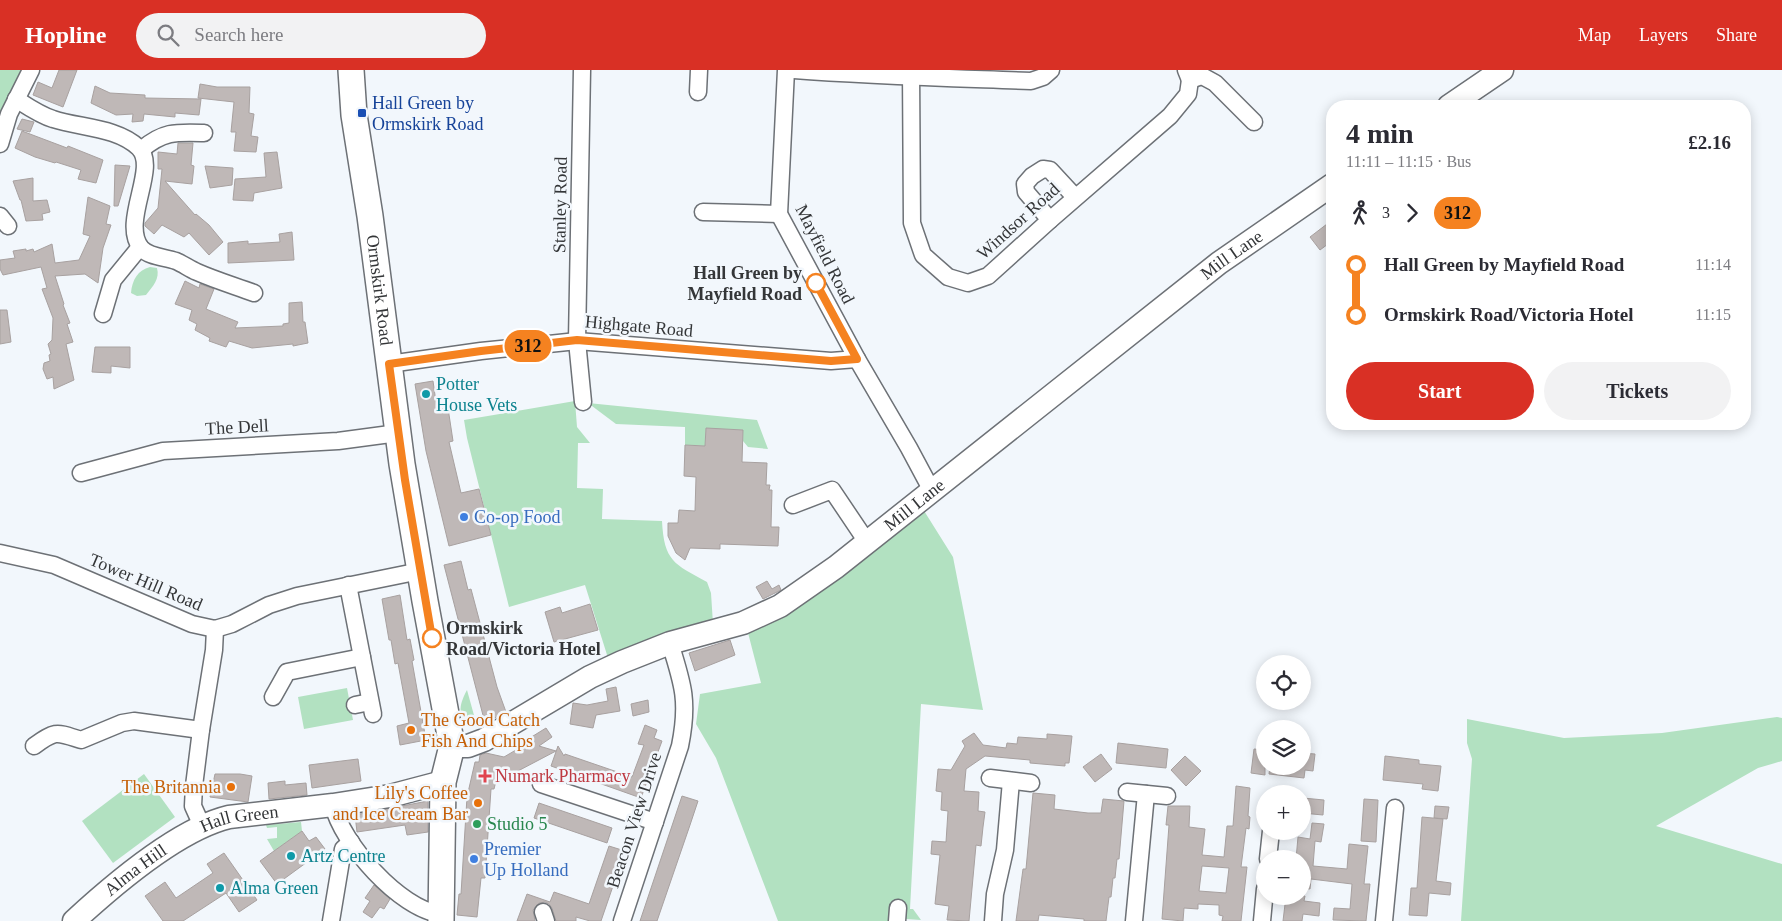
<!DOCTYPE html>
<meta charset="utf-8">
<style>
body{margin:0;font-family:Georgia,serif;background:#f2f2f3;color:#2b2b33;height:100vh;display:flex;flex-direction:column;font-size:19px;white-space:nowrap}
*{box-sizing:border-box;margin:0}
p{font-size:16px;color:#7c7c81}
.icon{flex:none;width:28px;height:28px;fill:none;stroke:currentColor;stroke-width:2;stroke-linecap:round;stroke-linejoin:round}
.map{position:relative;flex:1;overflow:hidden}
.details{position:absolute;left:1326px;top:30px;width:425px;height:330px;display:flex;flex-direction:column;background:#fff;border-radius:20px;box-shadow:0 2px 12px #0003}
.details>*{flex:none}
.badge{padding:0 10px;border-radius:16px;font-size:18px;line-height:32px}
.fabs{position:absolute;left:1256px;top:585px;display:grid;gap:10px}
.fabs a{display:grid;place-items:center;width:55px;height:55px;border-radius:50%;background:#fff;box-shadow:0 2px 12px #0003;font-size:25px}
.map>.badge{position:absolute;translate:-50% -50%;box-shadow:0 0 0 2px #fff}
.legs{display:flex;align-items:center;gap:8px;height:55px;padding:0 20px;font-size:16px}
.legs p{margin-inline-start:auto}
.overview{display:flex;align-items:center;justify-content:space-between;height:85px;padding:0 20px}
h1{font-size:28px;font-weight:600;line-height:38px}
.action{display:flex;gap:10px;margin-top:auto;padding:10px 20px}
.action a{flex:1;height:58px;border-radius:30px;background:#d93025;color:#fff;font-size:20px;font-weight:600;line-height:58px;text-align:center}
.action a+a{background:#f2f2f3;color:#2b2b33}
ul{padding:0 20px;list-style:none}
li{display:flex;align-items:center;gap:18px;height:50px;font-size:19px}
li i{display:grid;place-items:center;width:8px;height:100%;margin:0 6px;background:currentColor}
li i::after{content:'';width:12px;height:12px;margin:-6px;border:4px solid;border-radius:50%;background:#fff}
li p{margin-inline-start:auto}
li:first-child i{background:linear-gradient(#0000 50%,currentColor 0)}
li:last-child i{background:linear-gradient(currentColor 50%,#0000 0)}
header{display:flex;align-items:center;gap:30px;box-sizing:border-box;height:70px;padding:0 25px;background:#d93025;color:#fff}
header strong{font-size:24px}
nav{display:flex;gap:28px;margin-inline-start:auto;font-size:18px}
.search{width:350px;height:45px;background:#f2f2f3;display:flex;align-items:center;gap:12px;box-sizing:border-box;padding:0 18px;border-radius:28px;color:#7c7c81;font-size:19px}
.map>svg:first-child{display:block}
.green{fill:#b2e1c1}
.building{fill:#bfb8b7;stroke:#a8a1a0;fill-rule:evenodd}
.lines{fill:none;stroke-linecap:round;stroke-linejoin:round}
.street-casing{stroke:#6d7176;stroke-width:19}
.secondary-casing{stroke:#6d7176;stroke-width:25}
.primary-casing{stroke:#6d7176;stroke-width:28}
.street{stroke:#fff;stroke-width:16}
.secondary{stroke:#fff;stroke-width:22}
.primary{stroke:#fff;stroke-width:25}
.line-1-casing{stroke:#fff;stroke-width:11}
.line-1{stroke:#f58220;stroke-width:8}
.transit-dot{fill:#1a4fb4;stroke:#f2f7fc;stroke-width:2}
.stop-1-dot{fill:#fff;stroke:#f58220;stroke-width:2.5}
.culture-dot{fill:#0f9aa8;stroke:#f2f7fc;stroke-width:2}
.shop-dot{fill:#3f7fe0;stroke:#f2f7fc;stroke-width:2}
.food-dot{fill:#e8710a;stroke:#f2f7fc;stroke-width:2}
.health-dot{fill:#e0444e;stroke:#f2f7fc;stroke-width:2}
.leisure-dot{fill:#2e9e5b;stroke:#f2f7fc;stroke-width:2}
.labels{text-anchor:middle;stroke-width:5;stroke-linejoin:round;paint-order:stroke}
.transit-label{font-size:18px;fill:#164399;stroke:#f2f7fc;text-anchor:start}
.street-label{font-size:18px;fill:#343638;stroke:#f2f7fc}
.stop-label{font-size:18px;font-weight:bold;fill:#343638;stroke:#f2f7fc;text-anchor:end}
.culture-label{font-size:18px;fill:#0d838f;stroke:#f2f7fc;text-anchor:start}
.shop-label{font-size:18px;fill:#366cbe;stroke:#f2f7fc;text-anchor:start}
.food-label{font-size:18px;fill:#c56008;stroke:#f2f7fc;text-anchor:end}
.health-label{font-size:18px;fill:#be3a42;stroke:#f2f7fc;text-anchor:start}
.leisure-label{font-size:18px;fill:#27864d;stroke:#f2f7fc;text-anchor:start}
</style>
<header>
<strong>Hopline</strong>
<div class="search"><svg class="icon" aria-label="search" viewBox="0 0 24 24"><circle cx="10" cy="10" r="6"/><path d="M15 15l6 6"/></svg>Search here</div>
<nav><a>Map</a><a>Layers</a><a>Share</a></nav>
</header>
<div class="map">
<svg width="1782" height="851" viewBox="0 0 1782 851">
<rect width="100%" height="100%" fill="#f2f7fc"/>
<g class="green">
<path d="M0,0h31l-31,74z"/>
<path d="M150,197l7,1c3,11 -4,18 -11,27l-9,1 -6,-3c1,-13 7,-23 19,-26z"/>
<path d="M575,331l2,26 13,16h-12l-1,45 26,1 -1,30 60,2c2,40 12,43 45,61l4,11 2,31 -105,34 -23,-73 -76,22 -42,-169 -3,-18z"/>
<path d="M588,333l169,17 11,29 -20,-2 -5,-6v-11l-37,-1 -1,17 -20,-1v-18l-69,-3z"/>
<path d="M921,436l32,51 30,153 -62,-6 -11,205h3l8,11 -15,-1 -3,-10 -13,12h-112l-62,-163 -20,-34 4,-30 61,-11 -14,-54z"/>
<path d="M347,618l6,32 -49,9 -6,-32z"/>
<path d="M467,620l10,36c-21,-8 -19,-19 -10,-36z"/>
<path d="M1777,647l5,1v43l-24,7 -102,58 126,38v57h-321l11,-162 -5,-16v-24l97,19 98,-5z"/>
<path d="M144,704l31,43 -62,46 -31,-42z"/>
<path d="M301,752l1,9 -28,20 -7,-12 10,-1v-11l-10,1 -1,-3z"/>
</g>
<g class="building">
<path d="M59,0h18l-14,37 -30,-12 5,-13 14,6z"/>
<path d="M200,14l17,3h33l-1,26 5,1 -3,22 7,1 -2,15 -22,-1 2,-19h-5l3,-30 -36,-4z"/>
<path d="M95,16l15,7 35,2v3l56,1 -2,16 -24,-2v4l-31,-3 -1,7 -11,1 1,-8 -17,1 -25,-12z"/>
<path d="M22,49l12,3 -4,10 -13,-3z"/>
<path d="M22,61l45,17 1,-2 35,14 -7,23 -18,-4 3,-9 -25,-8 -1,1 -20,-6 -20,-9z"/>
<path d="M178,73h15l-2,22 3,1 -2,18 -27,-3 30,34 1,-1 13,11 14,17 -14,13 -20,-22 -5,4 -22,-12 -8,9 -9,-8v-3l13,-15 4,-39h-4v-17l19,2z"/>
<path d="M277,82l5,36 -28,5 -1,8 -20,-1 2,-21 31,-2 -2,-24z"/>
<path d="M115,95l15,1 -12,40h-4z"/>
<path d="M205,96l28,2 -1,17 -22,3z"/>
<path d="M33,108v23l14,-1 3,12 -8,2 1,6 -17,1 -5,-21h-1l-7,-19z"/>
<path d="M88,127l22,9 -4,18 5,1 -8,23 -5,35 -13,-9 -30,2 9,28 -1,1 7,18 -3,1 6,18 -7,2 8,36 -20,9 -1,-12 -6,2 -4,-10 1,-6 6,-2 -1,-6 2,-1 -3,-10 4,-4 1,-22 -11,-29 5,-1 -6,-21 -38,8 -3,-6v-9l15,-2 -2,-7 13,-2v2l7,-2 1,3 18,-8 3,19 24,-3 11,-24 -7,-2z"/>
<path d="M1327,154l5,8v9l-12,9 -10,-13z"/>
<path d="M292,162l2,28 -66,3v-20l20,-2v3l32,-2 -1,-8z"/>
<path d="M185,211l14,7 1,-4 14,5 -8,20 32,13 -3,6 48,-2v-2l6,-1v-20l13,-1 1,20h2l3,21 -15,3v-2l-41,4 -23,-7 -3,6 -17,-6 1,-3 -15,-8 2,-6 -8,-4 3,-10 -17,-6z"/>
<path d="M0,240h7l4,32 -11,2z"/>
<path d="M95,277h35v21l-19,-2v7l-19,-1z"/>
<path d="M433,311l4,28 11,-1 5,33 -4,1 12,51 18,-4 12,46 -42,11 -23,-95 -11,-67z"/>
<path d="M706,358l37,2 -1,32 25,1 -1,22h4l-1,5h3l-1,37h8l-1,19 -58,-2v5l-30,-1 -5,12 -9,-7 -8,-17v-13h10l1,-13 16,1 1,-34 -12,-1 1,-31 20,1z"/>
<path d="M461,491l7,29 3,-1 26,98 9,25 -21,11 -41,-158z"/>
<path d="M767,511l5,8 7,-4 2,5 -18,9 -7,-12z"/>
<path d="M400,525l7,45 3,-1 4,21 -2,1 14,79 -26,5 -3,-19 12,-3 -11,-60 -3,1 -4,-24h-2l-7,-41z"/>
<path d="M590,534l8,26 -44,12 -9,-30 15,-5 2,6z"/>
<path d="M730,570l5,15 -40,16 -6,-18z"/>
<path d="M616,617l4,24 -24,4 -3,13 -23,-4 3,-21 14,2 21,-4 -2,-12z"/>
<path d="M648,630l1,12 -16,4 -2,-12z"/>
<path d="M645,655l12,5 -3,8 8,3 -21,57 -90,-32 7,-20 6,10 1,-2 67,23 12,-32 -6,-1z"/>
<path d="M546,658l6,9 -13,9 17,5 -40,21 -2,8 -17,-3 -3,12h-3l-6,89h-4l-4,39 -20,-2 2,-21h2l6,-97 8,-35h4l1,-7 6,-2 18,4 17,-10 -5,-8 9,2z"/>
<path d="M974,663l9,12 23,3 1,-5 10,1 1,-7 29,2v-5l25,2 -3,27h-4v3l-35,-3v-3l-45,-4 -19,13 -2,22 15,1 -1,19 7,1 -2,15 -2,19 -5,-1 -7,76 -22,-1 2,-14 -14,-2 5,-49 -9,-1 1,-13 14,1 2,-31 -7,-1 1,-18 -6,-1 2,-22 13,1 14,-24 -3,-5z"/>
<path d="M1118,673l50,6 -2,19 -50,-5z"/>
<path d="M1254,679l11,1v25l-14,-2z"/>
<path d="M1302,683l13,1 -2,17 -8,-1 -1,8 -35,-4 1,-8h32z"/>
<path d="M1101,684l11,15 -17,13 -12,-15z"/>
<path d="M1185,686l16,15 -15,15 -15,-16z"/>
<path d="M1385,686l34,4v4l22,2 -3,25 -16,-2 1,-5 -40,-4z"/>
<path d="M358,689l3,22 -49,7 -3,-23z"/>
<path d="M215,704h25l12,2 -4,26 -38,-5z"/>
<path d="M285,711v4l21,-2 1,12 -38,4 -1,-16z"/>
<path d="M1236,716l14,2 -2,28 2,1 -1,12 -3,-1 -5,39h6l-6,54h-19l1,-5 -4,-1v-10l-21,-1v5l-14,-1 -1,13 -21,-2 7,-94h-3l2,-19h22l-1,21 16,2 -3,26 22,2 3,-31h6zM1202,796l27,2 -3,25 -27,-2z"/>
<path d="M1033,723l22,2 -1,14 34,4h13l2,-14 21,2 -5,58h-2l-2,19h-2l-2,19h-2l-3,24h-22v-2l-45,-4 -1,6h-22l7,-52h3z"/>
<path d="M682,726l16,5 -8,24 -33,96h-17z"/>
<path d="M1303,728l21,2 -1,15 -21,-2z"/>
<path d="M1364,729l14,1 -2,42 -15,-1z"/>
<path d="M428,731v31l-21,3 -2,-10 -48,7 -2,-17z"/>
<path d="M539,733l73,25 -5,15 -73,-25z"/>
<path d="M1435,736l14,1 -2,12 -13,-1z"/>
<path d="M1422,747l21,2 -7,62 15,2 -1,12 -21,-2 -2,23 -18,-1 2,-27h6z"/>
<path d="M1312,753l12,1 -3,18 -6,-1 -2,25 34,3 2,-25 19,2 -4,38h6l-4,37 -33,-1 1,-12 16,1 2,-25 -41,-5 -1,10 -8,-1v-29h-6l2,-22 12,2z"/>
<path d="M302,761l7,10 7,-4 9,12 -48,35 -17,-23z"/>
<path d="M609,776l16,5 -24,70h-11l-14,-4v4h-20l-4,-13 -3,-4 -4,-2 -6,1 -6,7 2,11h-18l10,-27 23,8 4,-10 35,12z"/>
<path d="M224,783l33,47 -18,12 -13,-19 -43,28h-20l-18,-25 20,-14 11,16 37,-25 -6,-9z"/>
<path d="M374,815l16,14 -6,10 -4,-2 -8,11 -9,-6 7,-11 -5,-3z"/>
<path d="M1286,826h19l-1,5 16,2 -1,13 -16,-2 -1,7h-19z"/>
</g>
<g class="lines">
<defs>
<g id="street">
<path d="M582,0l-5,271 6,61"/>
<path d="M786,0l-7,144 78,145 52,89 23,43"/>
<path d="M794,0c79,6 158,8 237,11l12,-4 8,-7"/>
<path d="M911,0l1,153 11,32 25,22 20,6 20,-7 62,-56 120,-104 18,-22 2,-14"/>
<path d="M1186,0l4,10 12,-4 13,7 39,39"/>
<path d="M698,22l1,-22"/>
<path d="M16,29c11,7 24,16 37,20 27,9 64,8 86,29 20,20 -19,74 2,100 8,9 24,9 35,13 7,3 14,8 21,11 18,8 38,14 57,21"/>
<path d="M0,74l9,-30 22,-44"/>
<path d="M141,80c22,-19 35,-18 63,-17"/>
<path d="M703,142l76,2"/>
<path d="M0,146l8,10"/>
<path d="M1050,150l-24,-28 -1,-8 7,-8 11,-7 7,1 25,27"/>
<path d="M103,244l10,-34 27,-33"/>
<path d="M389,294l92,-13 96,-10 254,20 26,-2"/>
<path d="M81,403l82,-22 175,-10 60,-8"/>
<path d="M793,435l39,-15 35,52"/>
<path d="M0,483l54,12 138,59 23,5 17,-5 37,-19 28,-9 123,-25"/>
<path d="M348,515l25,129"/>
<path d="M273,627l14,-25 75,-15"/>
<path d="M355,635l15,-3"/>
<path d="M34,676c22,-16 22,-14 47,-6l41,-17 12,-2 67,9"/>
<path d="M990,708l41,5"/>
<path d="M541,714l114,38"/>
<path d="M1127,722l40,4"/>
<path d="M333,735c9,39 67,104 107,109"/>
<path d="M202,756l-9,-20 1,-20 7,-56 13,-80 1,-21"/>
<path d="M1268,789l3,-28"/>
<path d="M543,842l3,9"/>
<path d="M331,851l12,-72 8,-7"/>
<path d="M622,851l58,-175c9,-44 3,-62 -10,-103"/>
<path d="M897,851l1,-13"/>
<path d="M993,851l2,-27 10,-44 6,-69"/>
<path d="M1134,851l12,-127"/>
<path d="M1262,851l3,-32"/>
<path d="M1384,851l11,-113"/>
</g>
<g id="secondary">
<path d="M1449,36l53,-36"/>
<path id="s1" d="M452,676h16l16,-6 106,-63 32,-15 48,-19 73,-20 37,-17 56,-39 383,-304 113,-78"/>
<path id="s2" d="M74,851c38,-35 105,-92 155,-104l104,-12 57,-9 53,-14"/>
</g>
<g id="primary">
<path id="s3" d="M351,0l3,45 16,101 32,248 23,137 27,145 -9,36 -2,139"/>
</g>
</defs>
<use href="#street" class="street-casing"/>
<use href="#secondary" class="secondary-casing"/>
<use href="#primary" class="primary-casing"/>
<use href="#street" class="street"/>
<use href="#secondary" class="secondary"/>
<use href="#primary" class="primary"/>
</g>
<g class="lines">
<defs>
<path id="line-1" d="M432,568l-27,-158 -16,-116 92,-13 96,-11 254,21 26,-2 -41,-76"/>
</defs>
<use href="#line-1" class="line-1-casing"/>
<use href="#line-1" class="line-1"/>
</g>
<rect class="transit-dot" x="357" y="38" width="10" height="10" rx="2.5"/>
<g class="stop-1-dot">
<circle cx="816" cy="213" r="9"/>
<circle cx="432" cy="568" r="9"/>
</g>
<g class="culture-dot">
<circle cx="426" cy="324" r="5"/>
<circle cx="291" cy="786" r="5"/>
<circle cx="220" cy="818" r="5"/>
</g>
<g class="shop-dot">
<circle cx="464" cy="447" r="5"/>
<circle cx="474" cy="789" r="5"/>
</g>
<g class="food-dot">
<circle cx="411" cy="660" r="5"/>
<circle cx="231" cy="717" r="5"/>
<circle cx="478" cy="733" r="5"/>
</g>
<path class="health-dot" d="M482.5 698.5h5v5h5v5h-5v5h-5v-5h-5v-5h5z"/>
<circle class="leisure-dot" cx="477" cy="754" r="5"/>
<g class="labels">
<g class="transit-label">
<text x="372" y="39">Hall Green by<tspan x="372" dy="21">Ormskirk Road</tspan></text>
</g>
<g class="street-label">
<text transform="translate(560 135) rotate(-89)" y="6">Stanley Road</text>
<text transform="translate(1018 151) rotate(-42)" y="6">Windsor Road</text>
<text transform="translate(825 184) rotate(63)" y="6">Mayfield Road</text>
<text dy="6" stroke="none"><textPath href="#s1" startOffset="932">Mill Lane</textPath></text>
<text dy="6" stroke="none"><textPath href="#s3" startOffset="222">Ormskirk Road</textPath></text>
<text transform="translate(639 256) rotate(5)" y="6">Highgate Road</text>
<text transform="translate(237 357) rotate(-3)" y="6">The Dell</text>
<text dy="6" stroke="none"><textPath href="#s1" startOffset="528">Mill Lane</textPath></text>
<text transform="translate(146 512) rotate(23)" y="6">Tower Hill Road</text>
<text dy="6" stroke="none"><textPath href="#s2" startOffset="198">Hall Green</textPath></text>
<text transform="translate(634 750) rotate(-72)" y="6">Beacon View Drive</text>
<text dy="6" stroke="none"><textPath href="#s2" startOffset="80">Alma Hill</textPath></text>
</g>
<g class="stop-label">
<text x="802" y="209">Hall Green by<tspan x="802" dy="21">Mayfield Road</tspan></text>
<text x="446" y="564" text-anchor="start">Ormskirk<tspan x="446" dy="21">Road/Victoria Hotel</tspan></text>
</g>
<g class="culture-label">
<text x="436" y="320">Potter<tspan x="436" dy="21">House Vets</tspan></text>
<text x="301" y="792">Artz Centre</text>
<text x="230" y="824">Alma Green</text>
</g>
<g class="shop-label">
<text x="474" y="453">Co-op Food</text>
<text x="484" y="785">Premier<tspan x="484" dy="21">Up Holland</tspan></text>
</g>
<g class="food-label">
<text x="421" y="656" text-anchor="start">The Good Catch<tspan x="421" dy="21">Fish And Chips</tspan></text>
<text x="221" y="723">The Britannia</text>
<text x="468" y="729">Lily's Coffee<tspan x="468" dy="21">and Ice Cream Bar</tspan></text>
</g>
<g class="health-label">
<text x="495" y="712">Numark Pharmacy</text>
</g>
<g class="leisure-label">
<text x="487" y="760">Studio 5</text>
</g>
</g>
</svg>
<div class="fabs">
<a><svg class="icon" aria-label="locate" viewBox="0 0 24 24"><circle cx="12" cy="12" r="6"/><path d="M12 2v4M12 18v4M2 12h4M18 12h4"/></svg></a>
<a><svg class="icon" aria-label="layers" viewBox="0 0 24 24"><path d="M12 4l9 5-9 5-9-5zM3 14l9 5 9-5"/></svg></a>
<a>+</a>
<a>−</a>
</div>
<b class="badge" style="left:528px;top:276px;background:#f58220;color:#111">312</b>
<section class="details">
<div class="overview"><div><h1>4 min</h1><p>11:11 – 11:15 · Bus</p></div><b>£2.16</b></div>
<div class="legs"><svg class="icon" aria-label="walk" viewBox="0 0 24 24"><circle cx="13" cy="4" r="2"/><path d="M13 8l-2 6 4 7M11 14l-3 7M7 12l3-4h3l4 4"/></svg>3<svg class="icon" aria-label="forward" viewBox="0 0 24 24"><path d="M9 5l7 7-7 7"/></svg><b class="badge" style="background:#f58220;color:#111">312</b></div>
<ul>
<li><i style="color:#f58220"></i><b>Hall Green by Mayfield Road</b><p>11:14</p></li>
<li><i style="color:#f58220"></i><b>Ormskirk Road/Victoria Hotel</b><p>11:15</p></li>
</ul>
<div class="action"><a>Start</a><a>Tickets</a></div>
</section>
</div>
